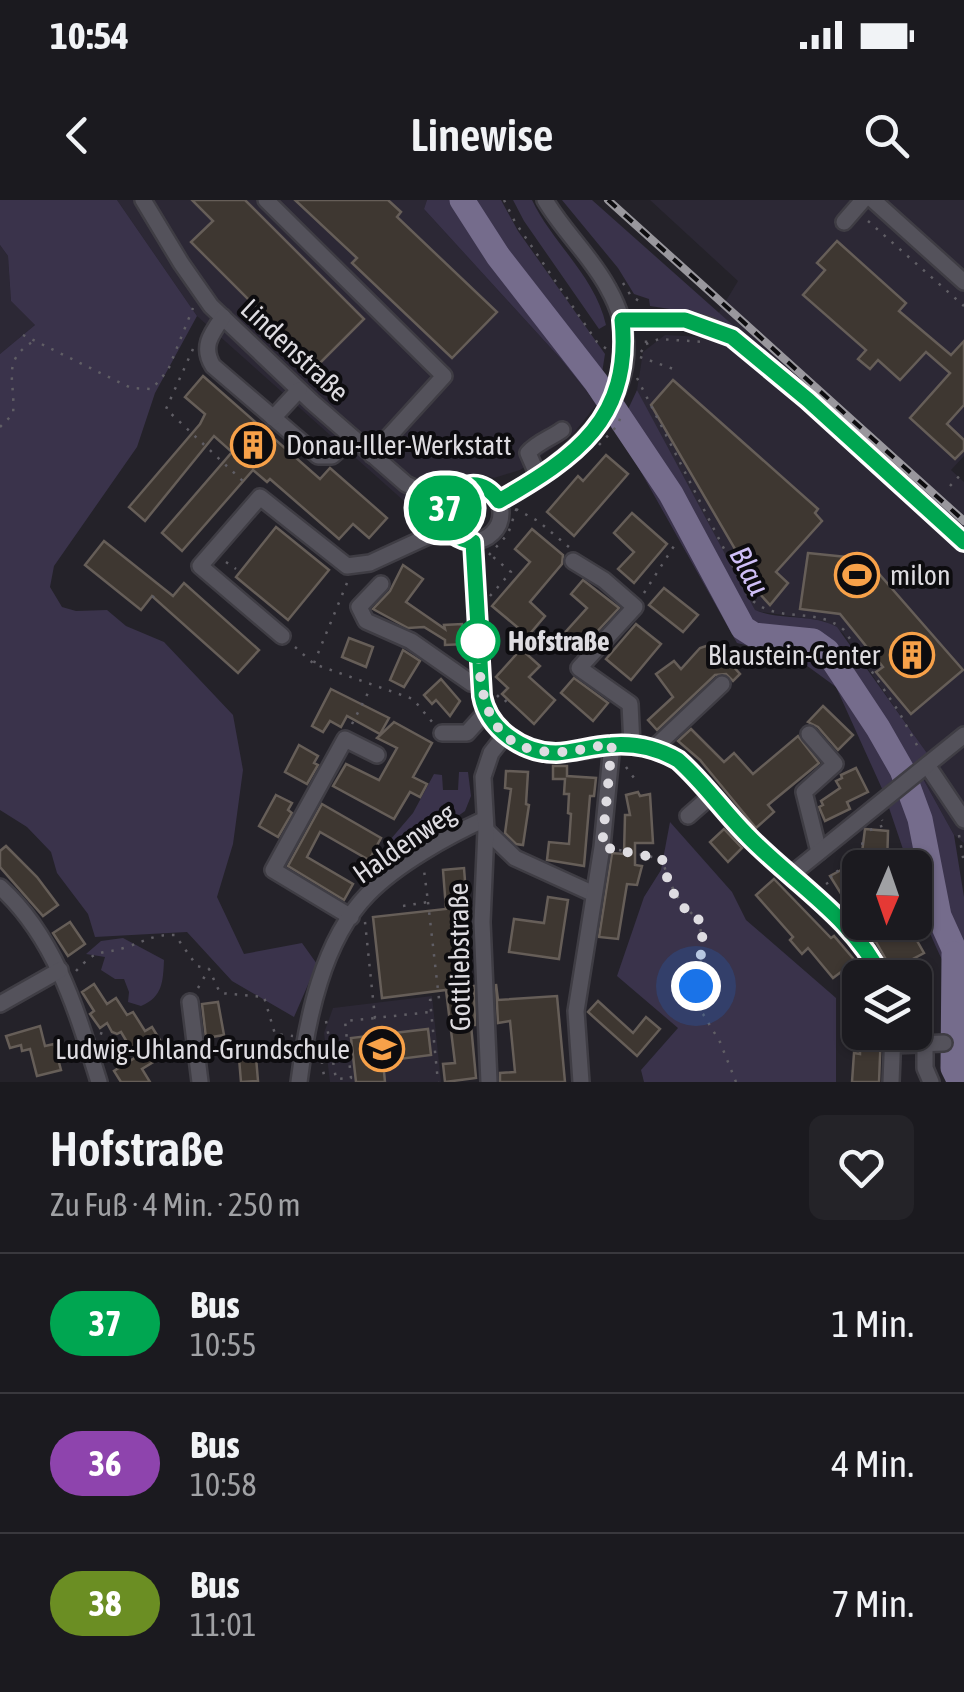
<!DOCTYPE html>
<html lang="de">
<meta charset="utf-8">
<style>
body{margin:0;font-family:"Asap Condensed",sans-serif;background:#242328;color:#f1f3f6;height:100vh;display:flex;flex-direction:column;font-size:38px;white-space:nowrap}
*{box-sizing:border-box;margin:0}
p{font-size:32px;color:#a0a1a4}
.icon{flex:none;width:55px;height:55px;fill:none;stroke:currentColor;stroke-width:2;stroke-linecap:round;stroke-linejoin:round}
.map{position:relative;height:882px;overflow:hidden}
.details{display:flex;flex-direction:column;background:#1b1a1f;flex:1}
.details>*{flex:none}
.badge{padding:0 20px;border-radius:32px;font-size:35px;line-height:65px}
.needle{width:65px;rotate:182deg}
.controls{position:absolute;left:842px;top:650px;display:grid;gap:20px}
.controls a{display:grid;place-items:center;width:90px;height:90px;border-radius:15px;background:#1b1a1f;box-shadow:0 2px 8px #0004,0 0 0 2px #39383d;font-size:50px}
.you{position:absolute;width:50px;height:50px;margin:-25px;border:8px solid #fff;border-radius:50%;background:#1a73e8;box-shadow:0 0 0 15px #1a73e833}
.map>.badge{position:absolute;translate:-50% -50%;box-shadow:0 0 0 5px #fff}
.round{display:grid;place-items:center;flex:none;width:105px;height:105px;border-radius:15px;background:#242328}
.overview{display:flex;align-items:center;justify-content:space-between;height:170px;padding:0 50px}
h1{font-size:48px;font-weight:600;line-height:75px}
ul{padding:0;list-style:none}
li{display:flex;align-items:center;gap:30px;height:140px;padding:0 50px;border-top:2px solid #39383d}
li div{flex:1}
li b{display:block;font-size:38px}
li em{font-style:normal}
li .badge{min-width:110px;font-weight:700;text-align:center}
.status{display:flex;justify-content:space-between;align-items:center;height:70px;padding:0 50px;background:#1b1a1f;direction:ltr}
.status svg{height:28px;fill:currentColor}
header{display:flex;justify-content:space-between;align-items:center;height:130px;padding:0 50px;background:#1b1a1f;font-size:45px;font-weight:600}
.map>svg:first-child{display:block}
.built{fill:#2c2835}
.green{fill:#3a334b}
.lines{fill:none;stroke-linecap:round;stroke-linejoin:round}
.river{stroke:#756c8c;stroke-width:25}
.building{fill:#3e3731;stroke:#665e58;stroke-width:2.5}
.minor-casing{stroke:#3f3d44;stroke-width:20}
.path{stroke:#605e65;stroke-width:2.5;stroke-dasharray:2.5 8;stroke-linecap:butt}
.minor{stroke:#54525b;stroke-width:15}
.rail-casing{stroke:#99979d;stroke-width:8}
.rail{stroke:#0d0c0f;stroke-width:4;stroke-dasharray:11;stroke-linecap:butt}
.line-casing{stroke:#fff;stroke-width:22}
.line{stroke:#00a651;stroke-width:15}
.walk{stroke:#dedce1;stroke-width:10;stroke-dasharray:0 18}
.stop-dot{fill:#fff;stroke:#00a651;stroke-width:5}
.labels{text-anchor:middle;stroke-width:8;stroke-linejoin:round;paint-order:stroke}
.street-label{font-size:28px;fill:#dedce1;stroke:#0d0c0f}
.poi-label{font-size:28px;fill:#dedce1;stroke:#0d0c0f;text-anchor:start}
.stop-label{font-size:28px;font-weight:bold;fill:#dedce1;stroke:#0d0c0f;text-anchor:start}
.water-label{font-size:30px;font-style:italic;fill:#cfbff7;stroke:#0d0c0f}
</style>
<div class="status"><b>10:54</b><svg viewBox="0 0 49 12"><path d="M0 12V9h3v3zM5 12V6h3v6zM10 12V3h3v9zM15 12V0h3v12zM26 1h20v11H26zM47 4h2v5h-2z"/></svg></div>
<header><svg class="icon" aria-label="back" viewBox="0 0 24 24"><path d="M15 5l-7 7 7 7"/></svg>Linewise<svg class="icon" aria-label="search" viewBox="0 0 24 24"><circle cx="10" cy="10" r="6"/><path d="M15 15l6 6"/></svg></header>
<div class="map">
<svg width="964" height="882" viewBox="0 0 964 882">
<rect width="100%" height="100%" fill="#242229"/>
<g class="built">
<path d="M117,0h310l-3,9 136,149 37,46 -24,30 -53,36 -26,8 -14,-4 -31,5 -35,31 -217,-194z"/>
<path d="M650,0h314v256l-13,14 13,12v361l-10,-8 -38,-69 12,-11 -85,-122 -19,-12 -69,-10 -106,-196 -12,-25 6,-38 22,-17 39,2 34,-56z"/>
<path d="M0,45l8,11 3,45 24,24 -35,29z"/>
<path d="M432,796l9,86h-111l-6,-49 9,-25z"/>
</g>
<g class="green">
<path d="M0,0h117l80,116 -42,77 -18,54 -83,119 -4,21 12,20 14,4 31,-1 19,16 38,16 69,73 10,55 -10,74 -16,53 27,57 58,-11 15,21 -23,53 -62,-36 -45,-49 -92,5 -7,-23 -31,-41 -6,-21 -24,-25 -27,-17v-456l35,-29 -24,-24 -3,-45 -8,-11z"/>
<path d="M427,0h74l17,31 87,123 -8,50 -37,-46 -136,-149z"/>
<path d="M513,0h19c21,44 63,76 74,125l-7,4 -75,-108z"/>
<path d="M562,0h30l144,128 -40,-15 -46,-7 -1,-7 -15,-5 -16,-26z"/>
<path d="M637,190l118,220c26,11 56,3 82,17l92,129 -13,10 38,69 10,62v106c-20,-41 -49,-88 -49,-135l-6,-1 -25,-74 -48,-106 -41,-30 -58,-14 -119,-212z"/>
<path d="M459,572h9l3,24 -6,15 -73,53 -10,-2 -3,-9 34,-40 21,-39 8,1 1,15h15z"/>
<path d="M670,622l62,70 14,28 90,78v84h-192l-3,-12 37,-42 -61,-52 27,-79 17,-27z"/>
<path d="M123,738l41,22c-1,21 -1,37 -23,46l-13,-4 1,-10 -5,-13h-9l-14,-9 4,-13 -19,-3 15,-13z"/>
</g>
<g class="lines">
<g class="river">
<path d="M462,0l36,56 98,126 75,112 72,134 11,7 59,6 14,10 51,77 24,42 18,49 19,97 25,55"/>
<path d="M954,754l-1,114 7,14"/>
</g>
</g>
<g class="building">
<path d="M192,0h53l119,119 -48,48 -125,-125 22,-21z"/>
<path d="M295,0h93l13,12 -4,5 100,95 -45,46 -100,-95 5,-5z"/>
<path d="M837,41l69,62 -7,8 52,44 13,-14v64l-17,19 17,16v10l-9,9 -45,-41 40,-45 -24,-21 -26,28 -22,-20 -8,9 -12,-10 8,-9 -63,-55 22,-25 -8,-7z"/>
<path d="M203,176l117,103 10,-11 57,50 -18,20 -16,-14 -14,15 -69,-60 -3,3 -14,-12 -71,81 -20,-18 70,-81 -18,-16 -69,85 -16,-14 71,-83 5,-10 -20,-17z"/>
<path d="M673,180l145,129 -3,4 7,8 -46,51 12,11 -18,22 -24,-26 3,-6 -98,-168z"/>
<path d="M606,255l22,19 -54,62 -27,-24 31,-36 5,5z"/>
<path d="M632,313l35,31 -33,39 -16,-14 16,-17 -20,-19z"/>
<path d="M276,327l53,43 -41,50 -52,-43z"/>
<path d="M532,329l31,26 -1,9 -32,38 15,14 -17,20 -36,-30 38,-44 -15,-13z"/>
<path d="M104,341l69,55 11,-13 75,67 -21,23 -86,-77 -11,14 -56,-45z"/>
<path d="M808,353l58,6 97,111 -52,44 -35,-42 7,-5 -43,-53 -40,-5z"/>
<path d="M403,365l20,14 -17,23 39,27 -1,-4 18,-1 1,17 4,3 -22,1v-5l-21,-13 -16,1 -35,-19 17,-18z"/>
<path d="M583,380l36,28 -41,44 -17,-15 26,-29 -16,-14z"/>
<path d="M664,388l34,27 -15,17 -34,-27z"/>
<path d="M636,424l25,20 -30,36 -25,-21z"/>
<path d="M349,438l24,9 -7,20 -24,-10z"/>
<path d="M709,445l13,2 14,14 -4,4 8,9 -7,7 -7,-7 -11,1 -58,55 -9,-10 25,-23 -17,-23 18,-13 7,8 19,-21z"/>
<path d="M521,449l19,17 -11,11 26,23 -21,24 -32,-30 6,-6 -12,-11z"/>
<path d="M403,450l17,11 -16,26 -14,-7z"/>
<path d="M574,478l34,25 -15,18 -32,-28z"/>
<path d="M441,479l19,22 -10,15 -14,-16 -4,4 -8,-9z"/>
<path d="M331,489l58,29 -9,16 -33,-18 -6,11 -11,-6 -7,11 -11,-6z"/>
<path d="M823,506l30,29 -15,15 -20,-23 -10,-5z"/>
<path d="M394,522l38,21 -19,34 14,7 -7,13 -10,-5 -16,27 -61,-33 13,-22 33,16 18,-32 -20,-10z"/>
<path d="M691,529l33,33 10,-9 19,21 45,-38 21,27 -51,42 6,7 -18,16 -56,-68 -22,-19z"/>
<path d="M299,545l19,11 -4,7 4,2 -11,19 -22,-12z"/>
<path d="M553,566h14v10l29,2 -2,18h-4l-6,70 -37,-6 2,-18 20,2 2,-30 -3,-1 1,-19h-5l1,-15h-12z"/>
<path d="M856,568l12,24 -21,10 3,7 -25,12 -6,-14 4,-2 -2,-4 19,-13 -4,-7 6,-3 -1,-3z"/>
<path d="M506,571l22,1 -2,32 3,1 -6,40 -7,-1 -11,-11 6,-44 -6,-1z"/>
<path d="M638,592l2,4 10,-2 3,49h-18v22l7,1 -5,19 -10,-1 -9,55 -19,-2 13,-84 12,1 1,-39h5l-4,-20z"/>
<path d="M276,595l16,8 -4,7 4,3 -14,24 -19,-11z"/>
<path d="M322,604l59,34 -12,22 -49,-28 -13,25 46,27 -9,16 -56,-34z"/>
<path d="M724,629l18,19 -14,14 -18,-20z"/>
<path d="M865,629l23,2 -1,37h-27z"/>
<path d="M6,646l31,31 21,28 -15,11 -43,-49v-16z"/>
<path d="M860,660v62h36l7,14 9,-4 12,21 -32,17 -16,-28 -3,-1 -13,-18 -15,-23 -15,-24z"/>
<path d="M464,668l4,52h-4l1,32h4l1,11h-5l3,24 6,-1 1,39h-4l5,53 -31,4 -2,-18 12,-1 -9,-73 -64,8 -9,-81 73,-8 -3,-39z"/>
<path d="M774,679l57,59 3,-2 35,41 -9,1v22l-19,-28 -8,6 -25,-30 -6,6 -12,-14 3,-3 -37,-42z"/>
<path d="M548,697l20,3 -9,59 -50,-7 5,-33 30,4z"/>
<path d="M70,722l15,22 -17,12 -15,-23z"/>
<path d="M94,784l13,20 9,-6 11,17 6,-3 12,19 7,-4 16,26 -26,16 8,13h-29l-7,-11 22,-14 -15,-25 -4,2 -5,-2 -5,-9 -7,5 -10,-14 4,-3 -12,-19z"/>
<path d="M496,784l2,16 59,-4 8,86h-65v-9l15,-1 -5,-51 -12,2z"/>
<path d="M598,801l35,32 13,-16 14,12 -23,27 -49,-44z"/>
<path d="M218,802l6,33 -18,3 -4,-34z"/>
<path d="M40,826l5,20 9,-2 7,26 -24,6 -7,-27 -8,2 -1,-6 -11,3 -4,-12z"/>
<path d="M428,829l3,26 -48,6 2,21h-29l-5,-44z"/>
<path d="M881,832l-2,50h-27l2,-29 6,1v-20z"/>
<path d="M255,845l3,36 -17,1 -3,-36z"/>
</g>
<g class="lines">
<defs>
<g id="minor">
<path d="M143,0l38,63 30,43 101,96 94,82 40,19"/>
<path d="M266,0l178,176 -72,79"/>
<path d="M873,0l91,82"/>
<path d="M844,22l19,-22"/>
<path d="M223,117c-12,17 -22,30 -10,49l105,90h14l21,-18"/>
<path d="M622,120h63l24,6 23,11 76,63 156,142"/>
<path d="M273,218l26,-28"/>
<path d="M538,276l-10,-23c8,-10 23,-15 34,-23"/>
<circle cx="473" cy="313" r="28"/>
<path d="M499,301c77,-44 165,-114 109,-213 -17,-32 -45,-57 -63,-88"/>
<path d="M473,342l7,142c5,38 34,68 74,69 48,1 74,-23 124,7 26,23 45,51 69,75 44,46 107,83 135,143"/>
<path d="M573,361l31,19 31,27 -56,61 51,36 2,41"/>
<path d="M381,384l-22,23 7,14 45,20 60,42 9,1"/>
<path d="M282,436l-82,-70 60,-69 87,69 23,-3 78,-36"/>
<path d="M442,533h25l19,-21"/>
<path d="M809,534l26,30 -31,28 15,60"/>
<path d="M653,549l69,-65"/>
<path d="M927,565l37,55"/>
<path d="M688,616l24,-21"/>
<path d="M486,630l29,28 79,36"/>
<path d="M792,674l172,-139"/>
<path d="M0,687c56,51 77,125 99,195"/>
<path d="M351,717l-78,-47 72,-131 32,16"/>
<path d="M190,802l10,80"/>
<path d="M0,804l60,-34"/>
<path d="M925,844v24l6,14"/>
<path d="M893,845l51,-2"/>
<path d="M299,882c8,-62 23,-141 69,-188 29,-30 80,-58 117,-75"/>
<path d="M489,882l-7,-160 4,-92 -3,-53 8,-24 15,-19"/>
<path d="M581,882l-5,-71 26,-164 10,-103"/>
<path d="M891,882l2,-50"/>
</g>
</defs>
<use href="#minor" class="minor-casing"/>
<g class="path">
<path d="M504,0l11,22 82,120 11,8"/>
<path d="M868,21l96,85"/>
<path d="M623,83l8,13 13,8"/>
<path d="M23,135l108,53 21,1 16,-19 25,-62"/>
<path d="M646,144l13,-5 46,3"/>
<path d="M193,149l-27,60 81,76"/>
<path d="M641,152l5,-8v-7"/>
<path d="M640,157l39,14"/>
<path d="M637,178l111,218c26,30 68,9 96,34l55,82 20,37"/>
<path d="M0,227l13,-13c3,-34 -13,-53 21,-73"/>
<path d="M599,245l18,-19 6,-14"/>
<path d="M950,286l14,-15"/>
<path d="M516,309l22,12 32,27"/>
<path d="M489,355l19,-21 9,-27"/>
<path d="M226,362l10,7"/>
<path d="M644,393l30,-47"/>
<path d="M152,396l6,4"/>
<path d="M490,396l21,-24 -19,-16"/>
<path d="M295,447l19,17 99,35 20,24"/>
<path d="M314,463l33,-80"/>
<path d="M497,497l2,-2 9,8"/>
<path d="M352,524l19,-37"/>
<path d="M626,567l11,15"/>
<path d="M870,630l15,-5 -3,-5"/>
<path d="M959,635l5,28"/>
<path d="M619,650l43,9c8,27 15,43 37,61 5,26 4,56 -11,78l1,6 14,10 17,28 16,40"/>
<path d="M369,660l5,7"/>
<path d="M826,684l7,-4 -3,-5 31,-16 2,-23"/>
<path d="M428,702l11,97 -9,1 8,82"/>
<path d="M403,706l25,-4 -4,-32"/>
<path d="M365,722l10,96 55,-6"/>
<path d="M76,771c23,-25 24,-15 51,-24 18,-6 28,-13 48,-12l22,31 12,3 11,24 44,4 11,37 18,2"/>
<path d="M198,788l11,-19"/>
<path d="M326,821l10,58 15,-1 -6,-57 30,-3"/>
<path d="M100,833l15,5 26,23"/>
<path d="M320,851l5,31"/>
</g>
<use href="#minor" class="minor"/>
<defs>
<path id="rail" d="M608,0l356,321"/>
</defs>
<use href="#rail" class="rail-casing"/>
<use href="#rail" class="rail"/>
</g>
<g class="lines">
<defs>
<path id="line" d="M882,778c-28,-60 -91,-97 -135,-143 -24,-24 -43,-52 -69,-75 -21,-12 -43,-17 -67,-15 -19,1 -36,7 -55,8 -33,0 -68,-24 -74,-57l-9,-154c-61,-10 -10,-91 26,-41 77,-44 133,-83 123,-181h63l47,17 76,63 156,142"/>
</defs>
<use href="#line" class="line-casing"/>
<use href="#line" class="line"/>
<path class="walk" d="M478,441c1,54 9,113 80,111 18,0 36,-6 54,-8l-10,103 60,12 8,29 13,19 16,13 4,21 -7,45"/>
</g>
<defs>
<symbol id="building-ring" viewBox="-11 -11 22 22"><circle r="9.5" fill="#0d0c0f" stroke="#f7a149" stroke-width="1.5"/><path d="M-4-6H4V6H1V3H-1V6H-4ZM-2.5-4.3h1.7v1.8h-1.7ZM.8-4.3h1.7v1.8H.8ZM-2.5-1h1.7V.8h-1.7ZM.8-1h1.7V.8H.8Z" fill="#f7a149"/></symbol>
<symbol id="stadium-ring" viewBox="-11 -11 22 22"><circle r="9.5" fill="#0d0c0f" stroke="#f7a149" stroke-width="1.5"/><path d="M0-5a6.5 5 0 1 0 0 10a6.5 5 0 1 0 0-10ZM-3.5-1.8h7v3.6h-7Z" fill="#f7a149"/></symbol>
<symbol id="school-ring" viewBox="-11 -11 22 22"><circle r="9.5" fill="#0d0c0f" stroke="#f7a149" stroke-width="1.5"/><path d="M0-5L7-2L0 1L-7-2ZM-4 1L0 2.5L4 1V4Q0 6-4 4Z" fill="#f7a149"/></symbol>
</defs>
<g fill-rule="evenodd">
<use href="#building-ring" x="228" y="220" width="50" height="50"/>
<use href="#stadium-ring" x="832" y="350" width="50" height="50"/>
<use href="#building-ring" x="887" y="430" width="50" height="50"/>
<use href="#school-ring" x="357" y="824" width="50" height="50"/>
</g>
<circle class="stop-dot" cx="478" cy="441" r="20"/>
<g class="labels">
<g class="street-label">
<text transform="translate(295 150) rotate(43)" y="10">Lindenstraße</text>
<text transform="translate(404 643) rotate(-35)" y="10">Haldenweg</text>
<text transform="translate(459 757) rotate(-91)" y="10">Gottliebstraße</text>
</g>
<g class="poi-label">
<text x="286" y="255">Donau-Iller-Werkstatt</text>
<text x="890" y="385">milon</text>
<text x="880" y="465" text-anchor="end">Blaustein-Center</text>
<text x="350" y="859" text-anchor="end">Ludwig-Uhland-Grundschule</text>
</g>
<g class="stop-label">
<text x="508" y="451">Hofstraße</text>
</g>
<g class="water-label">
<text transform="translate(749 371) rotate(62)" y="10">Blau</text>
</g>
</g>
</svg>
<div class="controls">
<a><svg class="needle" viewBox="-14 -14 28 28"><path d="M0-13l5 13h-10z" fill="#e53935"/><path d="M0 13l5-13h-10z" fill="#a0a1a4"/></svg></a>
<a><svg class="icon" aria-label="layers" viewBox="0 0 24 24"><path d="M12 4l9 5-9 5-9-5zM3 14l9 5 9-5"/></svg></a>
</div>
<div class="you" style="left:696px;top:786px"></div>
<b class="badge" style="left:445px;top:308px;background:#00a651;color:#fff">37</b>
</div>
<section class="details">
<div class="overview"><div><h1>Hofstraße</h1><p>Zu Fuß · 4 Min. · 250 m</p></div><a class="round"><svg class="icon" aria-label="heart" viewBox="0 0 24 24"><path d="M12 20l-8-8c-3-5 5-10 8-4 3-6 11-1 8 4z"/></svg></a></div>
<ul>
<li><span class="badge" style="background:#00a651;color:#fff">37</span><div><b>Bus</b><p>10:55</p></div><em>1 Min.</em></li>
<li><span class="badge" style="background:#8e44ad;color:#fff">36</span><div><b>Bus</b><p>10:58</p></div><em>4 Min.</em></li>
<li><span class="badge" style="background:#6b8e23;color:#fff">38</span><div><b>Bus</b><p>11:01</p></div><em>7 Min.</em></li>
</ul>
</section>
